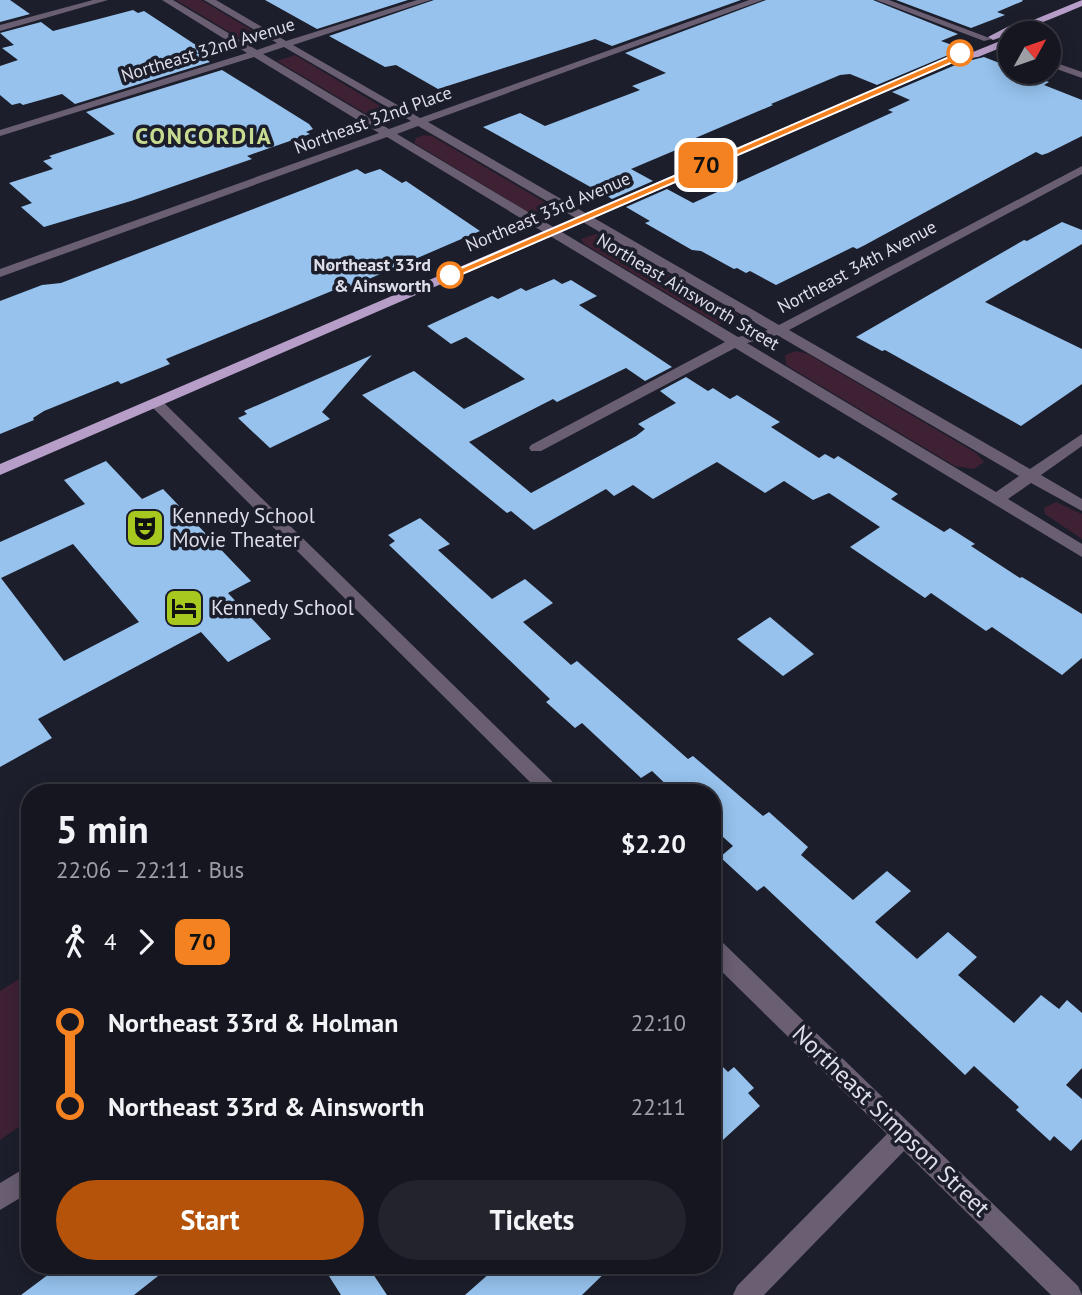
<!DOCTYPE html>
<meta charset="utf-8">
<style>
body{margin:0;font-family:"PT Sans",sans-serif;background:#22232d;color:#f1f3f6;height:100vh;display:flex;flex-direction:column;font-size:26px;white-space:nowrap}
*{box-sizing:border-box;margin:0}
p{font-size:23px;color:#9d9fa5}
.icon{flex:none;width:38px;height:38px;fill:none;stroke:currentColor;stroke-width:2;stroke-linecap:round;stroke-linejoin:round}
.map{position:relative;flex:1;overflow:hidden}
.sheet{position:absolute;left:21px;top:784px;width:700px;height:490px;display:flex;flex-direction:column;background:#151620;border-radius:28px;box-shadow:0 4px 18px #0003,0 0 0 2px #34353e}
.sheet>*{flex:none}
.badge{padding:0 14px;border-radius:10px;font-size:24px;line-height:46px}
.needle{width:46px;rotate:50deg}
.buttons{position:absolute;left:998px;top:21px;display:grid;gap:14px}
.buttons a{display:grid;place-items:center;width:63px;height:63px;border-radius:50%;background:#151620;box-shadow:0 4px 18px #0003,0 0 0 2px #34353e;font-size:35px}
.map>.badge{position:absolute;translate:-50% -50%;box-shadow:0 0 0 4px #fff}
.legs{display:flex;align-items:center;gap:10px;height:77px;padding:0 35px;font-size:23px}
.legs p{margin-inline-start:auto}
.overview{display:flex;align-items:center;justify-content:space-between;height:119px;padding:0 35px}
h1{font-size:38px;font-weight:800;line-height:52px}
.button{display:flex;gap:14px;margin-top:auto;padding:14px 35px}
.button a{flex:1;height:80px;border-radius:42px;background:#b45309;color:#fff;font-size:28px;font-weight:800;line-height:80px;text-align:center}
.button a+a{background:#22232d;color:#f1f3f6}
ul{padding:0 35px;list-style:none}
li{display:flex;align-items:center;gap:24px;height:84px;font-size:26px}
li i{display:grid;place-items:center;width:10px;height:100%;margin:0 9px;background:currentColor}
li i::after{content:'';width:18px;height:18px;margin:-9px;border:5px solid;border-radius:50%;background:#151620}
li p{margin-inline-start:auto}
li:first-child i{background:linear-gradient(#0000 50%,currentColor 0)}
li:last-child i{background:linear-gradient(currentColor 50%,#0000 0)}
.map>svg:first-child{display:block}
.green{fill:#3e2133}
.building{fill:#96c2ed;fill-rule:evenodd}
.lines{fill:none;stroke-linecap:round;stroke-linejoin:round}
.minor{fill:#6a5e72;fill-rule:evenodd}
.major{fill:#b69ec8;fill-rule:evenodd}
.line-1{fill:#f58220;stroke:#fff;stroke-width:2}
.stop-1-dot{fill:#fff;stroke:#f58220;stroke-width:3.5}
.labels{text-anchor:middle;stroke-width:7;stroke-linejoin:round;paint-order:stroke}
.far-street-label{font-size:18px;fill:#dddee8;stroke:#1c1e2b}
.far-stop-label{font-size:18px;font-weight:bold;fill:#dddee8;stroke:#1c1e2b;text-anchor:end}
.poi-label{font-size:21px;fill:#dddee8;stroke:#1c1e2b;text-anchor:start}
.far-district-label{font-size:23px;font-weight:bold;letter-spacing:2px;fill:#c7dc91;stroke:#1c1e2b}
.near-street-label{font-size:24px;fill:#dddee8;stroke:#1c1e2b}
</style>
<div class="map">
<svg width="1082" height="1295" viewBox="0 0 1082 1295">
<rect width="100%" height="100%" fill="#1c1e2b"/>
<g class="green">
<path d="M176,0h25l61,36 -16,6z"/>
<path d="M295,55l92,55 1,2 -4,4 -16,-1 -91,-54z"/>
<path d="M424,135l8,1 116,68 1,6 -6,3 -15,-1 -114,-69 2,-5z"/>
<path d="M596,234l142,80 -4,8 -16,2 -134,-80 -3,-5z"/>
<path d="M796,351l12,3 168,99 8,9 -10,7 -19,-3 -169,-101 -1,-10z"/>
<path d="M1056,502l26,12v25l-37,-25 -1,-6z"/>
<path d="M30,972v147l-30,21v-149z"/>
</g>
<g class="building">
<path d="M0,0h10l20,14 -30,8z"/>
<path d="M265,0h143l-91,29z"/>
<path d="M434,0h307l-129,46 -17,-7 -157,50 -42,-24 -11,2 -56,-31z"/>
<path d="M766,0h107l85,34 -17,7 25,9 -13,3 -76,32 -27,-11 -10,1 -69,29 2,1 -94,40 4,2 -52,22 22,12 -41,18 -129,-72 37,-14 25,13 95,-36 -8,-4 34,-13 -41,-20z"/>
<path d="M896,0h126l1,1 -26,11 8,3 -34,13z"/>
<path d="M133,10l5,3 6,-2 61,40 -8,2 13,9 -135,42 -13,-10 -39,11 -3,-2 -8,2 -12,-10v-29l18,-6 -16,-12 12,-3 -14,-12 41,-11 12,9z"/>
<path d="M984,57l26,10v5h12l27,10 -5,3 38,15v36l-34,17 -6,2 -6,-3 -171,93 -8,4 -4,-2 -77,38 -26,-14 -4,2 -9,-5 -3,1 -33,-18 -9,-1 -47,-27 5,-2 -24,-14 41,-18 26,14 198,-90 2,-1 -5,-2 22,-10 -18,-8 68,-29z"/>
<path d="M222,70l87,54 4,5 -7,3 4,2 -63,22 5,3 -121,42 -87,26 -23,-20 11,-4 -23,-20 44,-14 -10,-8 9,-3 -3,-2 66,-22 -29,-22z"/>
<path d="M357,169l8,5 15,-5 22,14 4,-2 74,50 -116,50 -22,9 -3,-2 -173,71 4,5 -49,20 -3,-3 -74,30 -11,7 1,2 -34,14v-133l42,-16 19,-2z"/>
<path d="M1062,222l20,8v14l-97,58 97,47v35l-61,42 -136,-76 -3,1 -26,-14 168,-97 3,1z"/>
<path d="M554,279l8,5 9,-4 26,16 -18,9 93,62 -27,14 -19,-13 -69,34 -4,-3 -84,43 62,51 105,-57 9,-7 -7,-5 38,-21 -16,-12 26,-14 22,14 5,-3 17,11 7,-4 43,27 -9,5 48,31 6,-4 9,5 4,-3 60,38 -7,5 53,33 6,-4 25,16 -4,2 49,32 2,-1 60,37v44l-20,17 -70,-48 -6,4 -55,-38 -6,5 -75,-51 30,-20 -51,-34 -16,7 -29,-19 -19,12 -48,-31 -64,37 -20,-14 -19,11 -8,-7 -72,41 -23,-19 -4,2 -145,-118 52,-24 50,38 61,-30 -59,-42 -15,7 -24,-18 65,-30 6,3 23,-11 5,3z"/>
<path d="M372,355l-50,57 8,7 -60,29 -32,-30 9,-4 -3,-3z"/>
<path d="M106,461l36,38 21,-10 88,92 -23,12 43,46 -43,23 -27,-30 -163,87 14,19 -52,29v-225l85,-38 -21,-24zM73,544l66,78 -75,39 -63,-83z"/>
<path d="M420,518l30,26 -12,6 54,49 33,-20 28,24 -30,19 48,43 6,-4 111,98 5,-3 70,60 6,-4 39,35 -7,8 52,45 34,-29 24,20 -36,31 42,37 31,-27 29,25 -19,18 56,48 27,-28 18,14 8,-9 15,13v55l-16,17 16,14v40l-11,12 -17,-15 -4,5 -34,-31 3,-3 -45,-41 -9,9 -201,-189 -7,5 -37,-34 13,-11 -21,-19v-34h-37l-23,-22 -11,7 -59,-55 -7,5 -29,-26 4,-3 -161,-154 6,-4 -7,-6z"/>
<path d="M770,617l44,37 -31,22 -46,-37z"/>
<path d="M712,1056l16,16 6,-5 20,21 -6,5 12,13 -48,44z"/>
<path d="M61,1265h111l-38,30h-113z"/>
<path d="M322,1265h45l20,30h-46z"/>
<path d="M499,1265h114l-31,30h-117z"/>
</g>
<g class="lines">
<g class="minor">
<path d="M93,0h15l-108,31v-6z"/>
<path d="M162,0h11l84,50 20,-7 -73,-43h12l70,41 131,-41h14l-138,45 127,73 329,-118h14l-335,122 351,203 303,-159v8l-293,156 241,139 52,-35v12l-41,29 41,24v12l-51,-28 -23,16 74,45v13l-347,-209 -194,103h-10l-2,-3 2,-3 194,-103 -338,-205 -387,140v-8l379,-136 -125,-76 -254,79v-6l247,-77zM284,47l127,74 -22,8 -126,-75zM418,126l350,204 -30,7 -341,-203zM777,335l242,141 -23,16 -249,-149z"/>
<path d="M876,0h13l103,39 -8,2z"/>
<path d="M1048,60l34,12v6l-34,-12z"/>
<path d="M156,399l5,1 403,393h-23l-390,-387v-6z"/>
<path d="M712,937l8,3 358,346 4,9h-31l-147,-144 -140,144h-31l4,-9 150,-152 -175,-172z"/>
<path d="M30,1165v27l-30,18v-27z"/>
</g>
<g class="major">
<path d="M1082,0v6c-30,13 -59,24 -89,34l-5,-3 21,-11 17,-3z"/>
<path d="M1010,37v7l-32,13 -19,3 -959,415v-11l954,-409 19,-3z"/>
</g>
</g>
<path class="line-1" d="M958,51l6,2 -4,6 -507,219 -8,-3 509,-220z"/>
<defs>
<symbol id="theatre-square" viewBox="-11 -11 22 22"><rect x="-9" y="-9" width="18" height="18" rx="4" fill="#a7c81f" stroke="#1c1e2b"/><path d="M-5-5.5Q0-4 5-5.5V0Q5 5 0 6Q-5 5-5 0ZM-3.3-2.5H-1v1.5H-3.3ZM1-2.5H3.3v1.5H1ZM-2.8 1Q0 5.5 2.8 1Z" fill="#111"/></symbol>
<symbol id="hotel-square" viewBox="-11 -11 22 22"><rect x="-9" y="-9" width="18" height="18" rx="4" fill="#a7c81f" stroke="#1c1e2b"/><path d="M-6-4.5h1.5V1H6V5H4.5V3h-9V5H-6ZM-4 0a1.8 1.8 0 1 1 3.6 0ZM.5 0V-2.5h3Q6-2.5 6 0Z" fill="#111"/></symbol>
</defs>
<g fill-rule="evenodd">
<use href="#theatre-square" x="123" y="506" width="44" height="44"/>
<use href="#hotel-square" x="162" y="586" width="44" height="44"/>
</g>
<g class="stop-1-dot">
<circle cx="960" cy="53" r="12"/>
<circle cx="450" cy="275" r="12"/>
</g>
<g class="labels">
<g class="far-street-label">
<text transform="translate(208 50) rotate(-17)" y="6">Northeast 32nd Avenue</text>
<text transform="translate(373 120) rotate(-20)" y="6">Northeast 32nd Place</text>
<text transform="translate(548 212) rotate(-23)" y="6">Northeast 33rd Avenue</text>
<text transform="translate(857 267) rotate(-28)" y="6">Northeast 34th Avenue</text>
<text transform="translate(688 292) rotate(31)" y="6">Northeast Ainsworth Street</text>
</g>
<g class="far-stop-label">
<text x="431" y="271">Northeast 33rd<tspan x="431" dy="21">&amp; Ainsworth</tspan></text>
</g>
<g class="poi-label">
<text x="172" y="523">Kennedy School<tspan x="172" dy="24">Movie Theater</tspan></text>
<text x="211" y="615">Kennedy School</text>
</g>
<g class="far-district-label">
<text x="204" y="144">CONCORDIA</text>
</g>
<g class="near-street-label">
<text transform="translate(891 1121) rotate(44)" y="8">Northeast Simpson Street</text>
</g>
</g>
</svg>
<div class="buttons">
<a><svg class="needle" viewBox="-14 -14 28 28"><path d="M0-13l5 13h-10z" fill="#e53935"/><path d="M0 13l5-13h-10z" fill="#9d9fa5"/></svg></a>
</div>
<b class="badge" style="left:706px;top:165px;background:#f58220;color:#111">70</b>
<section class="sheet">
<div class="overview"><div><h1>5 min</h1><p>22:06 – 22:11 · Bus</p></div><b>$2.20</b></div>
<div class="legs"><svg class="icon" aria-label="walk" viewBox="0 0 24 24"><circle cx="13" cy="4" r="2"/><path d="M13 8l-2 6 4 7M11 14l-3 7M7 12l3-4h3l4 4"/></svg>4<svg class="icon" aria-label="forward" viewBox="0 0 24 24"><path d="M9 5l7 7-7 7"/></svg><b class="badge" style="background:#f58220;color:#111">70</b></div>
<ul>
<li><i style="color:#f58220"></i><b>Northeast 33rd &amp; Holman</b><p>22:10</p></li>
<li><i style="color:#f58220"></i><b>Northeast 33rd &amp; Ainsworth</b><p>22:11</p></li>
</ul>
<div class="button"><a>Start</a><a>Tickets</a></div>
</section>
</div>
